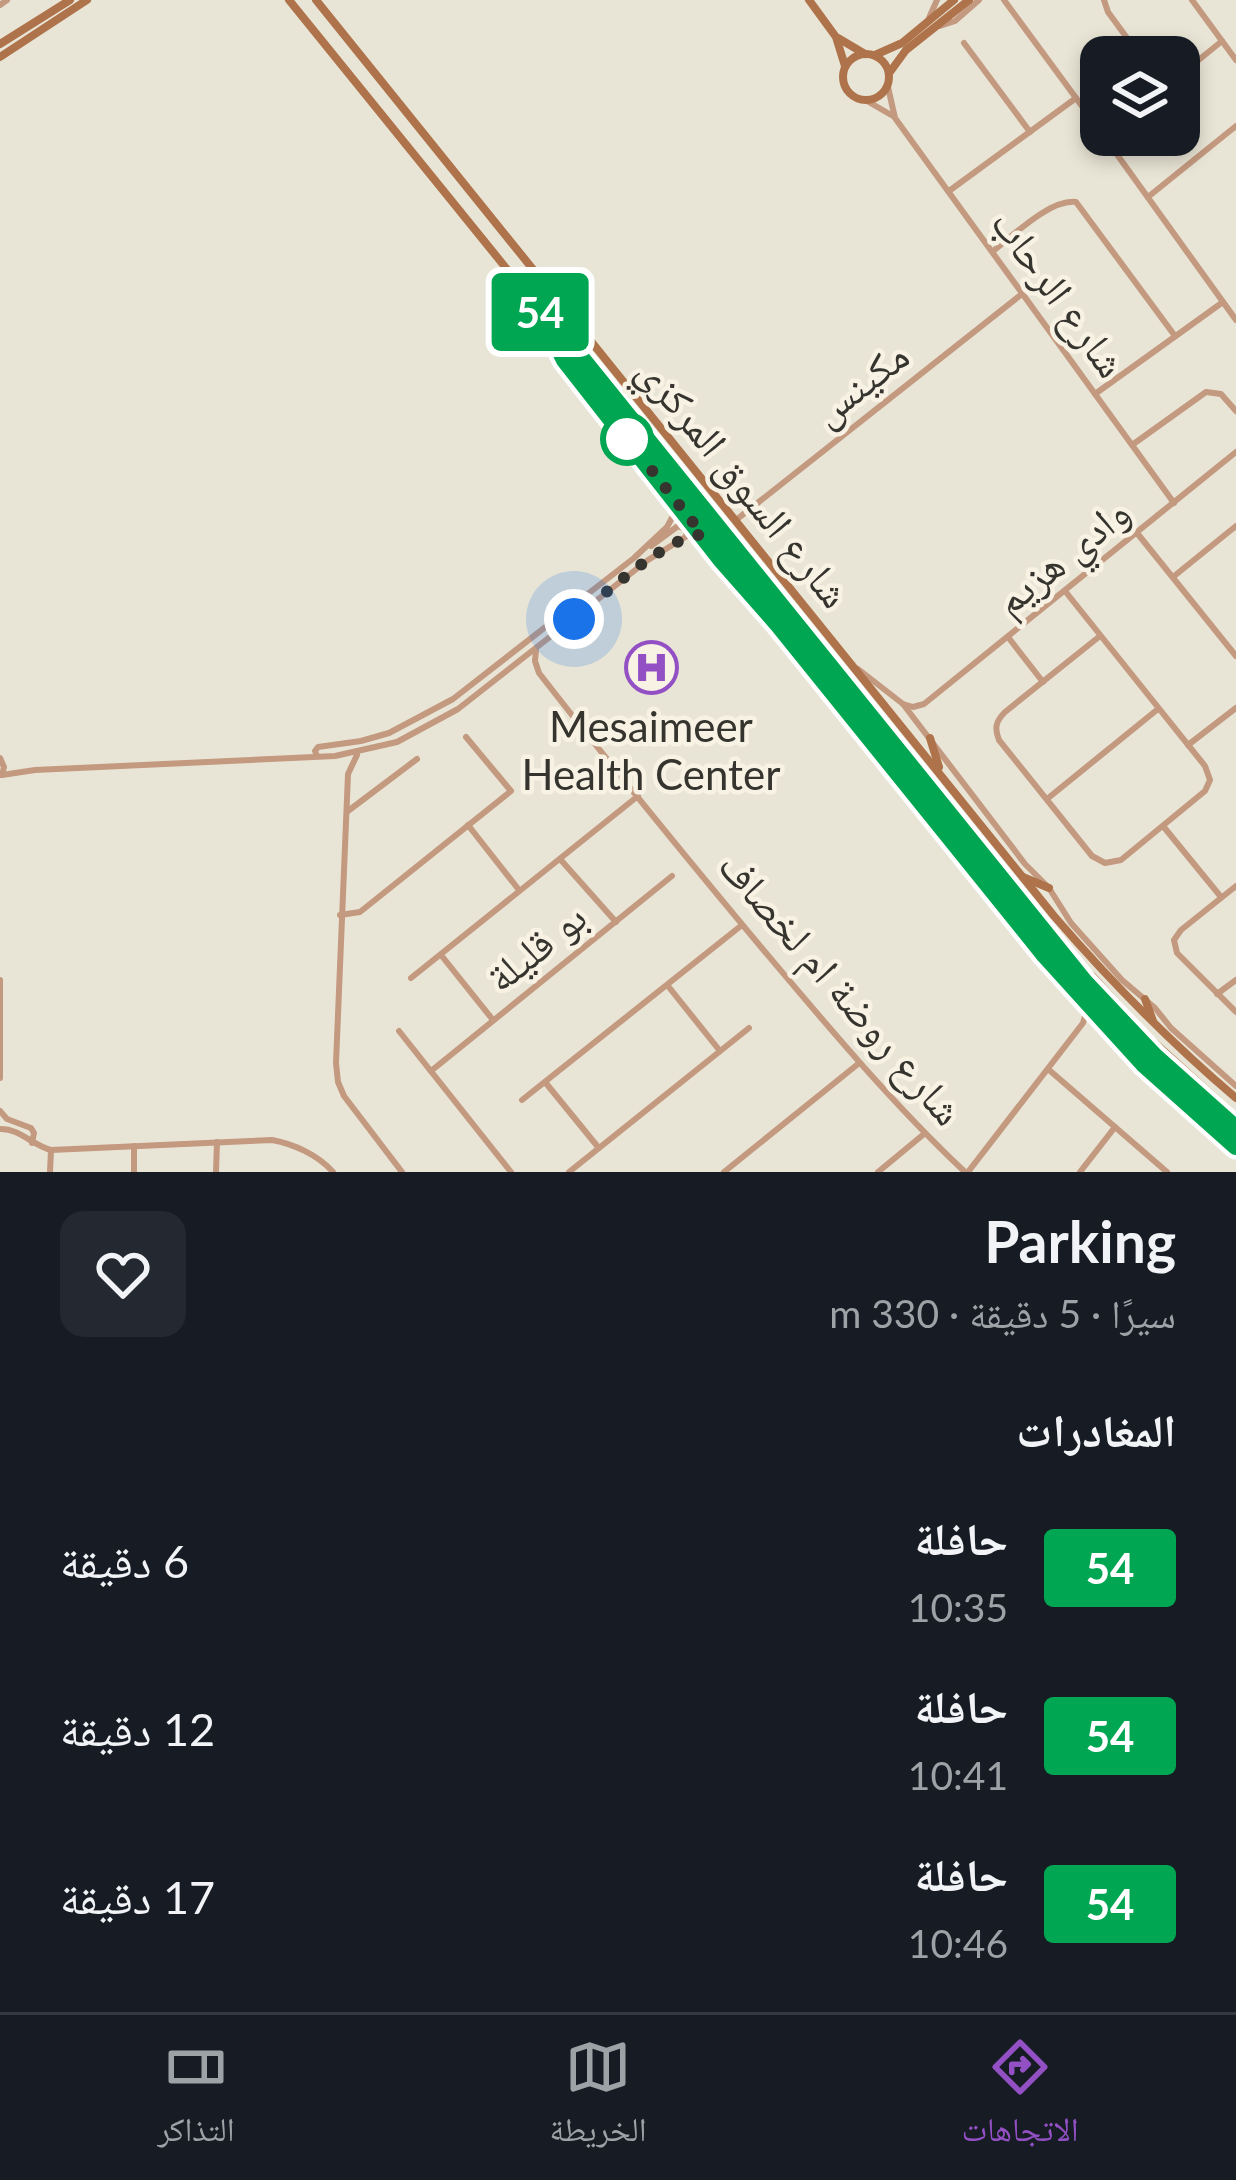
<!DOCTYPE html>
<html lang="ar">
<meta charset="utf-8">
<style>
body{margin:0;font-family:Lato,"Noto Naskh Arabic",sans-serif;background:#242831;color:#f1f3f6;direction:rtl;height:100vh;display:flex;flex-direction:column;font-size:45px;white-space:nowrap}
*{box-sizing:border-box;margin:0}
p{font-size:39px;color:#9ea1a6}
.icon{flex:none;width:66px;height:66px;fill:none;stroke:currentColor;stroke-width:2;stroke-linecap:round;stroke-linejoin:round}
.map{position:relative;height:1172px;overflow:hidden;direction:ltr}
.side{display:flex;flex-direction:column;background:#171b24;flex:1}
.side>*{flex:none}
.badge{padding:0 24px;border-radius:9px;font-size:42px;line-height:78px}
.tools{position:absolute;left:1080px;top:36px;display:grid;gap:24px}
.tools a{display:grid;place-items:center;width:120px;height:120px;border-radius:24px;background:#171b24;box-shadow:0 6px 18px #0003;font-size:60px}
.you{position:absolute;width:60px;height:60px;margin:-30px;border:9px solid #fff;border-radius:50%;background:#1a73e8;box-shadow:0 0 0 18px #1a73e833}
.map>.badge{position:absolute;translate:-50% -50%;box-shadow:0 0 0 6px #fff}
h2{padding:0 60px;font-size:45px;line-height:108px}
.round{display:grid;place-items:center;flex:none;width:126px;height:126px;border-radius:24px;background:#242831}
.overview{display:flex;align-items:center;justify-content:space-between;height:204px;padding:0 60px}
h1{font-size:57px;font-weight:700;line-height:90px}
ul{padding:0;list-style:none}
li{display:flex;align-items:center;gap:36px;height:168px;padding:0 60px}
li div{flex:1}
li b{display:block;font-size:45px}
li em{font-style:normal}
li .badge{min-width:132px;font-weight:700;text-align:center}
.tabs{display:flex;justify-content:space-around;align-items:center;height:168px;border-top:3px solid #363941;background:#171b24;font-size:33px;color:#9ea1a6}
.tabs a{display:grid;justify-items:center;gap:6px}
.tabs .current{color:#9250c4}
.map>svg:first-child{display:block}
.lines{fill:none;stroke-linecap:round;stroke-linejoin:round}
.street{stroke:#c3997f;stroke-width:6}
.secondary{stroke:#af734b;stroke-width:8}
.line-casing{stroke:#fff;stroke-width:27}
.line{stroke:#00a651;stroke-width:18}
.walk{stroke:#36342e;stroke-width:12;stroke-dasharray:0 21.6}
.stop-dot{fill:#fff;stroke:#00a651;stroke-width:6}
.labels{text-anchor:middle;stroke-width:9;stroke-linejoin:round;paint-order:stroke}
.street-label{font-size:42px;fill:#36342e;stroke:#f7f2e4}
.poi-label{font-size:42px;fill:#36342e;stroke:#f7f2e4}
</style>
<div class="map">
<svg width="1236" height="1172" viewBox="0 0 1236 1172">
<rect width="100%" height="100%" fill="#e9e5d6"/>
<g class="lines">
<g class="street">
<path d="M1004,0l97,132"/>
<path d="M1104,0l4,12 33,45"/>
<path d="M1192,0l44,60"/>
<path d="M0,5l7,-5"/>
<path d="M929,18l8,-18"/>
<path d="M940,26l15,-5 24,-21"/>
<path d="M964,43l66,89"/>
<path d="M1179,76l43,-35"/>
<path d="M888,87l7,31 279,385"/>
<path d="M867,101l26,15"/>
<path d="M1103,135l133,185"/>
<path d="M949,191l127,-93"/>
<path d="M1148,197l88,-71"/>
<path d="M993,251c21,-16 57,-52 83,-49l99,134"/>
<path d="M543,318l15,33 116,148 105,126 265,330 101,109 91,82"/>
<path d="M1095,394l128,-92"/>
<path d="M1132,445l74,-53 15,2 15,17"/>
<path d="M736,520l286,-226"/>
<path d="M1137,533l99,123"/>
<path d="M651,546l27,-20 7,3 2,7"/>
<path d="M1173,577l63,-51"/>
<path d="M1065,591l140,175 5,14 -5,11 -84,69 -16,3 -13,-7 -93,-116c-5,-12 -3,-19 6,-28l95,-76"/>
<path d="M1008,637l35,45"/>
<path d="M536,650l-1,11 4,12c74,95 150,188 227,280 64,76 127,151 199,219"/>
<path d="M858,669l45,35 122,160 24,24 22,35 51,57 33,28 16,20 65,58"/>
<path d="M903,704l10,3 11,-3 312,-252"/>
<path d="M1188,745l48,-37"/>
<path d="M357,755l-9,19 -12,289 2,19 6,14 58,76"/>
<path d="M317,756l-2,-5 3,-4 43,-6 28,-8 64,-34 181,-141 33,-31 7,-13 1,-9"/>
<path d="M0,758l4,9 -2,8"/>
<path d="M2,775l33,-5 300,-14 62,-14 61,-33 190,-149 39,-24 12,-2"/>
<path d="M1047,799l111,-90"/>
<path d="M348,811l69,-52"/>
<path d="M468,825l51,65"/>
<path d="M1163,826l58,71"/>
<path d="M560,859l56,63"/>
<path d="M1236,886l-55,44 -7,10 3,13 59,59"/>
<path d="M340,915l20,-3 151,-121 -45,-54"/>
<path d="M441,955l52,65"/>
<path d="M411,978l227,-182"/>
<path d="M0,980v98"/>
<path d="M668,986l52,65"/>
<path d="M1217,994l19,-14"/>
<path d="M399,1031l112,141"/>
<path d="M1048,1069l119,103"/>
<path d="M431,1071l241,-195"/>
<path d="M545,1082l53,65"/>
<path d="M522,1100l220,-175"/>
<path d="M0,1111l7,8 24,9 3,5 -2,10"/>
<path d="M0,1129c19,-1 32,16 51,21l221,-10c22,4 46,15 61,32"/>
<path d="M134,1146v26"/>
<path d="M50,1172l1,-22"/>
<path d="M216,1172l1,-30"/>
<path d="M569,1172l180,-144"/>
<path d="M724,1172l134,-108"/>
<path d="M878,1172l46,-38"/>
<path d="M968,1172l115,-149 5,-17"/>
<path d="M1080,1172l35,-45"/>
</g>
<g class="secondary">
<path d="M289,0l795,982 69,74 83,73"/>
<path d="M316,0l738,916c57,66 116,126 182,182"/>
<path d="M809,0l27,37 9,29"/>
<path d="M838,38l27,16"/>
<path d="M0,44l70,-44"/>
<circle cx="866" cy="77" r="23"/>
<path d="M875,55l27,-12 52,-43"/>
<path d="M0,57l87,-57"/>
<path d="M890,72l16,-22 63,-50"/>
<path d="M869,718l7,27"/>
<path d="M930,738l9,29"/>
<path d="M949,835l24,15"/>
<path d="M1023,877l26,11"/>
<path d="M1075,962l17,14 55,60 89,81"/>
<path d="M1145,999l8,22"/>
<path d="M1112,1030l21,8"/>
</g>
</g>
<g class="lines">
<defs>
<path id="line" d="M1236,1129l-82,-73 -70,-74 -546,-677 27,55 156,199 58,66 266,330 99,109 92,82"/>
</defs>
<use href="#line" class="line-casing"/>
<use href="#line" class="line"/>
<path class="walk" d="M574,619c26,-21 98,-87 129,-84l-88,-111 12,15"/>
</g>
<defs>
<symbol id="hospital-ring" viewBox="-11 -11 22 22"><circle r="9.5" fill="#f7f2e4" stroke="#9250c4" stroke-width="1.5"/><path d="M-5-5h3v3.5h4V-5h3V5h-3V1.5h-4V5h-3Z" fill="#9250c4"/></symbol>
</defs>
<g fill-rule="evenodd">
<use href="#hospital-ring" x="622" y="638" width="59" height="59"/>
</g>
<circle class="stop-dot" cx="627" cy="439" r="24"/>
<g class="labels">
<g class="street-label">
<text transform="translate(1059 293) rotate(54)" y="15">شارع الرحاب</text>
<text transform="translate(860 383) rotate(-38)" y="15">مكينس</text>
<text transform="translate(744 482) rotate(51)" y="15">شارع السوق المركزي</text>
<text transform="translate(1062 556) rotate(-39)" y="15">وادي هزيم</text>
<text transform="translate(536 947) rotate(-39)" y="15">بو قليلة</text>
<text transform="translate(841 988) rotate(49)" y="15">شارع روضة ام لخصاف</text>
</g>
<g class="poi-label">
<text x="651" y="742">Mesaimeer<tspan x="651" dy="48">Health Center</tspan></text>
</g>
</g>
</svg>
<div class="tools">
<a><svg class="icon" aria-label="layers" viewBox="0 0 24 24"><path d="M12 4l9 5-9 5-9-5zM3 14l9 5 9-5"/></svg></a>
</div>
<div class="you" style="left:574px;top:619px"></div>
<b class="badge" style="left:540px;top:312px;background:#00a651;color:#fff">54</b>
</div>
<section class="side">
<div class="overview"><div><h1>Parking</h1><p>سيرًا · 5 دقيقة · 330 m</p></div><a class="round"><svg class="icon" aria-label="heart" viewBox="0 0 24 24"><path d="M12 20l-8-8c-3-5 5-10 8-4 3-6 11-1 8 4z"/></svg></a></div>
<h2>المغادرات</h2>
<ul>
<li><span class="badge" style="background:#00a651;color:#fff">54</span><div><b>حافلة</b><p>10:35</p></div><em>6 دقيقة</em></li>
<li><span class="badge" style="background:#00a651;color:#fff">54</span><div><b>حافلة</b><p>10:41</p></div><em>12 دقيقة</em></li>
<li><span class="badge" style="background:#00a651;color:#fff">54</span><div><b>حافلة</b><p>10:46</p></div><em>17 دقيقة</em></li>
</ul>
</section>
<nav class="tabs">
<a class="current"><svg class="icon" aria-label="directions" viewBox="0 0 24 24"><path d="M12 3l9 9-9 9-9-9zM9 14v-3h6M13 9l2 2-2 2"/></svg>الاتجاهات</a>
<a><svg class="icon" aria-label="map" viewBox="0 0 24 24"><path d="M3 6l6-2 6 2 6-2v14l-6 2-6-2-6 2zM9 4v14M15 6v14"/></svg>الخريطة</a>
<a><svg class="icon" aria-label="tickets" viewBox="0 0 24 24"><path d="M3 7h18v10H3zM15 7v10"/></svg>التذاكر</a>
</nav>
